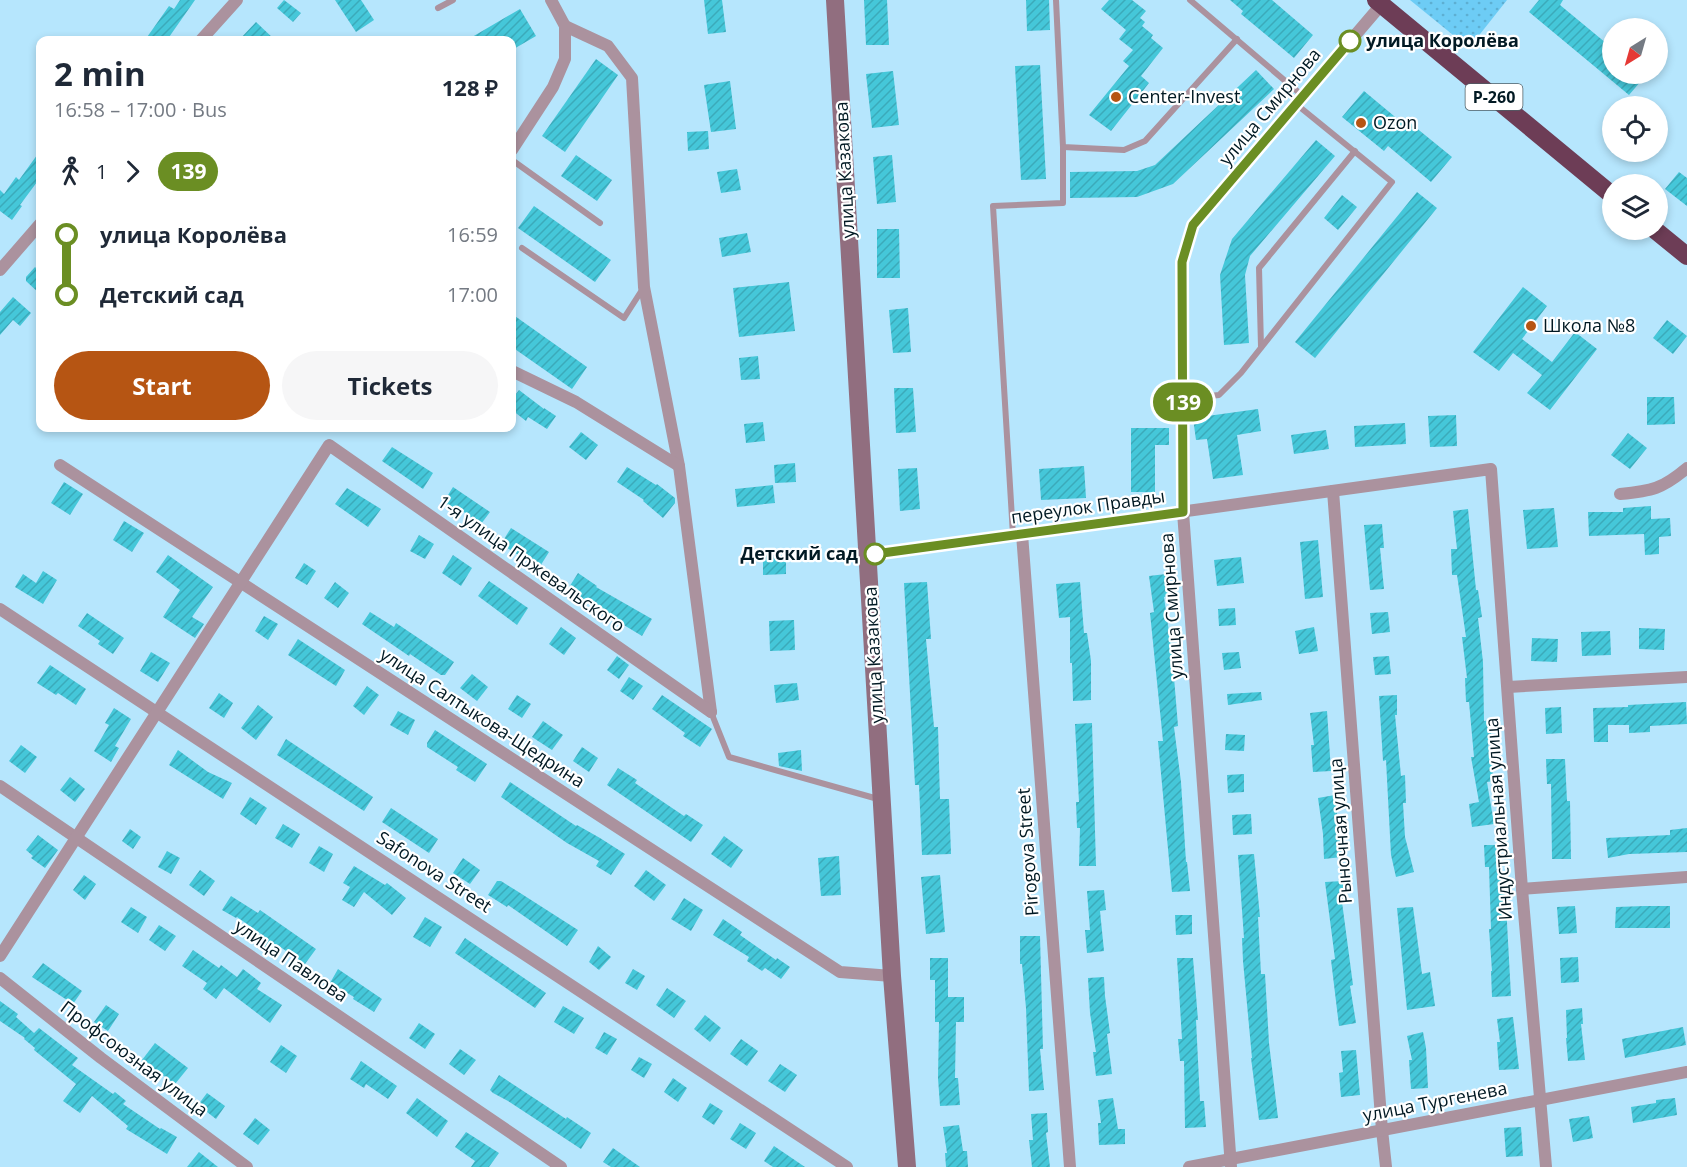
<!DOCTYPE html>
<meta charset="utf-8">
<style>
body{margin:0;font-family:"Open Sans",sans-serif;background:#f6f6f7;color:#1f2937;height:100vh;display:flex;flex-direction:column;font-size:22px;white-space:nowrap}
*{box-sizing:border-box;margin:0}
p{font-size:20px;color:#747a83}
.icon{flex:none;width:33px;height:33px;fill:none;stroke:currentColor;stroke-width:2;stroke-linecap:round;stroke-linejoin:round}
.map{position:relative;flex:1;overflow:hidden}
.drawer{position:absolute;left:36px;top:36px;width:480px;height:396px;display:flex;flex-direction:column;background:#fff;border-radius:12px;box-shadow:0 3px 9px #0003}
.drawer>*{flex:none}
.badge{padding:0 12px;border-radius:20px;font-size:21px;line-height:39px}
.needle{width:39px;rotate:217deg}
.fabs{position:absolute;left:1602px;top:18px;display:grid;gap:12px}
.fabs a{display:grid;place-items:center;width:66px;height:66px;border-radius:50%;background:#fff;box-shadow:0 3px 9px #0003;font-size:30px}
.map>.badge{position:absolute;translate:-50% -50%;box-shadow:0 0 0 3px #fff}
.legs{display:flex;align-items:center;gap:9px;height:66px;padding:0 18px;font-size:20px}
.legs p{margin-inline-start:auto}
.summary{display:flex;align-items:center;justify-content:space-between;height:102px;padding:0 18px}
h1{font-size:33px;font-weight:700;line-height:45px}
.primary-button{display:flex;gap:12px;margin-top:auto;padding:12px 18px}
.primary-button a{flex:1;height:69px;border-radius:36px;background:#b65513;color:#fff;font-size:24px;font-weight:700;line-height:69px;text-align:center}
.primary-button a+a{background:#f6f6f7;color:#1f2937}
ul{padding:0 18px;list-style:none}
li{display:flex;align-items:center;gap:21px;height:60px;font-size:22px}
li i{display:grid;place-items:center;width:9px;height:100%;margin:0 8px;background:currentColor}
li i::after{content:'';width:15px;height:15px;margin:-8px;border:4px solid;border-radius:50%;background:#fff}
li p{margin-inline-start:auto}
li:first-child i{background:linear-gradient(#0000 50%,currentColor 0)}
li:last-child i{background:linear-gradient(currentColor 50%,#0000 0)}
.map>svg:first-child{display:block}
.park{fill:url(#park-dots)}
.building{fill:url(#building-hatch)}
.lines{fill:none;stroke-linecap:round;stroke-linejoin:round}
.lane{stroke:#ab929e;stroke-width:6}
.street{stroke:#ab929e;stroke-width:12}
.secondary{stroke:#916e7f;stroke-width:18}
.highway{stroke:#6d3d56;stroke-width:18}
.line-1-casing{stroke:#fff;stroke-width:14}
.line-1{stroke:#6b8e23;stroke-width:9}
.stop-1-dot{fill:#fff;stroke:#6b8e23;stroke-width:3}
.poi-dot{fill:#b65513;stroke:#fff;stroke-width:2}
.labels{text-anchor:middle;stroke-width:4.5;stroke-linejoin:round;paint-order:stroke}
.shield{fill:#fff;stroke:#4d5e65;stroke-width:1.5}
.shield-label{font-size:16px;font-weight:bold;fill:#011923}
.stop-label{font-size:18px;font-weight:bold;fill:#011923;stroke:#fff;text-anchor:start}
.poi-label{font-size:18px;fill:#011923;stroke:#fff;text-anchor:start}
.street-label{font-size:18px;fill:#011923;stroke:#fff}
</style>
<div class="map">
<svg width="1687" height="1167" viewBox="0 0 1687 1167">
<defs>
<pattern id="park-dots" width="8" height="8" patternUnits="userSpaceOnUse" patternTransform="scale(1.5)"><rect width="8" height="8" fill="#6dccf5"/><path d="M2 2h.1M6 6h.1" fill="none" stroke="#5dafd2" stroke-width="1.8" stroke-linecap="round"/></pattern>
<pattern id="building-hatch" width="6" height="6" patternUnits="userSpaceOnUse" patternTransform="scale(1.5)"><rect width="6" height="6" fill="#45c7d9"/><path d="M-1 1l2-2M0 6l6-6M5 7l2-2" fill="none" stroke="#3baaba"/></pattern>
</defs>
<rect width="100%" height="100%" fill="#b6e6fd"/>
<path class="park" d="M1410,0h97l-38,48z"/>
<g class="building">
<path d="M180,0h15l-28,40h-22l24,-34 5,3z"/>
<path d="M284,0l17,13 -8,9 -16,-14z"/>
<path d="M335,0h26l13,20 -18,12z"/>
<path d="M704,0h18l4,32 -18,2z"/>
<path d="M864,0h23l2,45h-23z"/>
<path d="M1026,0h23l1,30 -23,1z"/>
<path d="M1109,0h23l14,11 -6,7 5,4 -3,4 11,9 -2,3 12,10 -22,28 8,7 -38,48 -22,-16 40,-49 -6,-5 10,-11 -14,-11 7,-9 -25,-21z"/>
<path d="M1230,0h42l41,35 -19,23 -53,-44 2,-3z"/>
<path d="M1539,0h24l-3,5 52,43v26h35l-18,21 -100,-83z"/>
<path d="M520,9l16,27 -24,14v-10h-45z"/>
<path d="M256,22l19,18h-36z"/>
<path d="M596,59l22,16 -53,77 -23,-16z"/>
<path d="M1040,65l6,114 -25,1 -6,-114z"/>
<path d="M1256,70l18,19 -101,95 -36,13 -67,1v-26l67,-1 18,-6z"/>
<path d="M893,71l6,54 -27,3 -6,-54z"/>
<path d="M730,81l6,48 -25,3 -7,-47z"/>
<path d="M1364,91l42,35 3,-4 43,35 -21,25 -43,-36 -4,5 -42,-34z"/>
<path d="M708,131l1,18 -21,2 -1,-19z"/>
<path d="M1316,140l19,16 -85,100 -5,19 4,68 -25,2 -4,-70 12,-36z"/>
<path d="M40,151v27l-20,27 2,1 -10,14 -12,-9v-21l4,4 12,-17 3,3z"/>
<path d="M576,155l36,25 -15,21 -36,-25z"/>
<path d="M892,155l4,47 -19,2 -4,-47z"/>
<path d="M737,169l4,21 -20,3 -4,-21z"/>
<path d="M1679,172l8,6v28l-22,-17z"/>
<path d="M1417,192l20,16 -122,150 -20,-16z"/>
<path d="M1342,195l15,12 -19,23 -14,-12z"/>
<path d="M534,206l77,54 -16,22 -77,-54z"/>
<path d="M877,229h22l1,49h-23z"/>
<path d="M747,233l4,19 -29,5 -3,-19z"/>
<path d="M35,267l5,5v22l-14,-13v-4z"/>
<path d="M789,282l6,49 -56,6 -6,-49z"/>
<path d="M1523,287l24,19 -25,33 30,23 23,-30 22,17 -47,61 -23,-17 15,-18 -29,-22 -14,18 -26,-19z"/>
<path d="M13,297l18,16 -11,13 -7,-6 -13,15v-23z"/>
<path d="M908,308l3,44 -18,1 -4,-43z"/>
<path d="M512,314l75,53 -15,22 -60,-42z"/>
<path d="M1667,320l20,16 -14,18 -20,-16z"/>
<path d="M758,356l2,23 -19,1 -2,-22z"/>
<path d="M894,388h19l3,44 -20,1z"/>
<path d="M519,390l25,19v-1l12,8 -9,13 -19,-12 -2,4 -14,-11v-11z"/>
<path d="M1647,397h27l1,27 -28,1z"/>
<path d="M1258,409l3,22 -24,4 6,40 -30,4 -6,-40 -11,1 -3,-22z"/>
<path d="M1456,415l1,31 -27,1 -2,-31z"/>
<path d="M763,422l2,19 -19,2 -2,-19z"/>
<path d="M1405,423l1,21 -51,3 -1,-21z"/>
<path d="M1131,428h38v17h-14v47h-24z"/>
<path d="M1326,430l3,19 -35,5 -3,-19z"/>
<path d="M581,432l17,13 -12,15 -17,-13z"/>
<path d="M1628,433l19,15 -17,21 -19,-14z"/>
<path d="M392,447l41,26 -10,16 -41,-28z"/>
<path d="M795,463l1,19 -21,1 -1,-18z"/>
<path d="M1084,466l2,32 -45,2 -2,-31z"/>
<path d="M627,467l29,18 1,-1 18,14v5l-12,15 -20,-17 1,-1 -27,-18z"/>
<path d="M917,468l3,41 -20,2 -2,-42z"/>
<path d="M64,482l19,12 -13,21 -19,-12z"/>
<path d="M773,485l2,18 -38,4 -2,-18z"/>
<path d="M453,487l37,25 -9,12 -20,-14 -2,3 -16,-10z"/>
<path d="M347,488l34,21 -13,18 -33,-23z"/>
<path d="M1651,506v13l19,-1 1,18 -12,1v17l-14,1 -1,-21 -55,2 -1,-24h35v-4z"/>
<path d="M1554,508l4,39 -31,2 -4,-39z"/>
<path d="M1468,509l8,81h2l4,27 -4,1 5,44 1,59 6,-1 2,23h-4l6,38 -7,1 7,42 -22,3 -3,-23 10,-2 -8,-45h3l-5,-55h-3l-1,-24h2l-5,-41h4l-9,-62h-5l-1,-26h6l-4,-38z"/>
<path d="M124,521l20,12 -12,19 -19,-12z"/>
<path d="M1382,524l2,24h-4l4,41 -14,1 -6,-65z"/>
<path d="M511,528l38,24 -10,16 -38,-24z"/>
<path d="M419,535l15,9 -9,15 -15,-8z"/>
<path d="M1318,540l5,57 -18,2 -5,-57z"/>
<path d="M168,555l45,32 -21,30 12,7 -9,14 -32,-21 17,-27 -24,-18z"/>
<path d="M453,555l19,13 -11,18 -19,-13z"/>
<path d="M763,555h23v19l-23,1z"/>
<path d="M1241,557l3,26 -27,3 -3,-26z"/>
<path d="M304,563l12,8 -9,14 -12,-7z"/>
<path d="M43,571l14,9 -14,24 -28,-17 8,-13 13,9z"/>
<path d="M578,573l19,13 -1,1 56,32 -10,17 -48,-29 1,-1 -27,-17z"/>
<path d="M1166,574l3,22 -5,1 8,56 6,73 -4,1 7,55 5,80h1l3,29 -18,1 -14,-151h5l-13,-128 4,-1 -5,-36z"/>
<path d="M489,581l39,27 -11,17 -39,-29z"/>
<path d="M335,582l14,11 -11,15 -14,-10z"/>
<path d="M927,582l4,57h-5l8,88h4l2,72h9l2,55 -29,1 -3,-70h-4l-11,-202z"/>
<path d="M1080,582l4,51h3l4,28v39l-18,1 -1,-38h-2v-46l-11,1 -3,-34z"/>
<path d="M1235,608l1,17 -17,1 -1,-17z"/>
<path d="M370,612l24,15 2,-4 58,39 -9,13h-4l-31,-21 -1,2 -47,-32z"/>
<path d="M1388,612l2,20 -18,2 -2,-21z"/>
<path d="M87,613l37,25 -11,16 -15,-10 2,-3 -22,-15z"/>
<path d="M264,616l14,8 -10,16 -13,-9z"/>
<path d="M794,620l1,30 -25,1 -1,-30z"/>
<path d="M561,627l15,11 -12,17 -15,-11z"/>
<path d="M1314,627l4,24 -19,3 -4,-23z"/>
<path d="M1639,628l26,1 -1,21 -25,-1z"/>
<path d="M1610,631l1,24 -29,1 -1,-24z"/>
<path d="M1532,638l26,1 -1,23 -26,-1z"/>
<path d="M298,639l47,31 -9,16 -48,-31z"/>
<path d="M151,652l19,11 -12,19 -18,-11z"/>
<path d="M1239,652l2,16 -17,2 -2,-17z"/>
<path d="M617,656l12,9 -10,14 -12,-9z"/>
<path d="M1389,656l2,18 -16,1 -2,-18z"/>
<path d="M50,665l36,24 -10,16 -18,-12 -2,2 -19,-12z"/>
<path d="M472,674l16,13 -11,14 -17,-13z"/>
<path d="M629,677l14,9 -10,14 -13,-9z"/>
<path d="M797,683l2,17 -23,3 -2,-18z"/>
<path d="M367,686l12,9 -15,20 -11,-9z"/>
<path d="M1261,692l1,8 -34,5 -1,-11z"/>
<path d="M219,693l14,10 -9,15 -15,-10z"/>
<path d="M517,695l14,9 -9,14 -14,-9z"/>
<path d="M662,695l50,34 -12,18 -17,-11 2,-3 -33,-24z"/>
<path d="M1397,695v20h-2l6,61 4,-1 1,28h-3l2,34 9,35 -18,5 -5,-22 -5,-95 -3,1 -4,-65z"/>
<path d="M1686,702l1,22 -37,2v6l-21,1v-8h-21v17h-14l-1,-34 35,-1v-2z"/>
<path d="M258,705l15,12 -17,23 -15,-12z"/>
<path d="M1561,707l1,26 -16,1 -1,-26z"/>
<path d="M114,708l17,11 -16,27 4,2 -8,14 -17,-11 15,-26 -4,-2z"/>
<path d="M398,711l17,9 -7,15 -18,-10z"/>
<path d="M1327,711l4,60 -18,1 -2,-27h3l-4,-32z"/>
<path d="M543,721l20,14 -11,15 -20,-13z"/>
<path d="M1092,723l4,143h-17l1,-38h-3l-1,-26h3l-4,-78z"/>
<path d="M435,730l52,34 -12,18 -19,-12 2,-3 -31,-20v-4z"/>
<path d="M1226,734l19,1 -1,16 -19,-1z"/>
<path d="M286,739l87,58 -9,14 -87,-56z"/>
<path d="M21,745l16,12 -12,16 -16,-12z"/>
<path d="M582,747l16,11 -9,14 -16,-11z"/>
<path d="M178,750l30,22 24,11 -9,16 -54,-34z"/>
<path d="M801,750l1,21 -23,-5 -1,-13z"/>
<path d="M1546,759h19l2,42h3l1,58h-19l-1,-75h-4z"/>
<path d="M618,768l19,12 -2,3 49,33 2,-2 17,11 -12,17 -84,-57z"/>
<path d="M1244,774v18l-16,1 -1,-18z"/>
<path d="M70,777l15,12 -10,13 -15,-12z"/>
<path d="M510,782l66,44 1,-1 23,13 25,16 -14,21 -15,-9 3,-5 -32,-18 -66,-46z"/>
<path d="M1335,795l7,62 -18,2 -1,-25 -5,-36z"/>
<path d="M250,797l17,11 -11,17 -16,-11z"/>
<path d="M391,808l47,31 -9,14 -47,-31z"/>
<path d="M1251,814l1,20 -19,1 -1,-20z"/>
<path d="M283,824l17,10 -8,14 -17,-10z"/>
<path d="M1687,828v24l-58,2 -21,4 -2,-20 64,-3v-5z"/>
<path d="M130,829l11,8 -8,12 -11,-8z"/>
<path d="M38,835l20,15 -13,18 -14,-10 2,-2 -7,-6z"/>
<path d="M724,836l19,14 -12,18 -20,-14z"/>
<path d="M1484,845h16l1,41h4l6,110 -19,1 -1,-26h1l-3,-42h2l-2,-62h-4z"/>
<path d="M319,846l14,8 -9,18 -15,-9z"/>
<path d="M167,851l13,7 -9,16 -13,-7z"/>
<path d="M1254,854l6,63h-2l3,57h4l4,69 9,75 -19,2 -8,-62h1l-9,-97 -1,-23h2l-6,-83z"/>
<path d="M839,856l2,39 -20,1 -3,-38z"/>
<path d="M463,858l17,12 -10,14 -17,-11z"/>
<path d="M354,866l31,19 2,-2 19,15 -14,17 -28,-23 -10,15 -12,-7 8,-13 -7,-4z"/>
<path d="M200,870l15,11 -11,15 -15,-11z"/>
<path d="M646,870l20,15 -12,16 -20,-15z"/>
<path d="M84,875l12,9 -11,16 -12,-10z"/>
<path d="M940,875l5,57 -19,2 -5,-57z"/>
<path d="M497,881h4l16,10 61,39 -11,16 -59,-41 -1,2 -19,-12z"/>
<path d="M1343,881l1,21h-2l11,83 -3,1 6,37 -17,3 -8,-66 4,-1 -10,-77z"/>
<path d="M1104,890l2,20 -6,1 4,40 -17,2 -2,-23h5l-3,-39z"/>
<path d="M231,896l27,17 2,-3 56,39 -11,15 -29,-20 -8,9 -11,-8 7,-9 -27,-19 -1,1 -14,-8z"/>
<path d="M684,898l19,12 -12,21 -20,-12z"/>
<path d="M1575,906l2,27 -18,1 -2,-27z"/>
<path d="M1645,906h25v22h-55l1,-21z"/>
<path d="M131,907l16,10 -9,16 -17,-11z"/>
<path d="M1413,907l9,67 8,-2 5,34 -28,4 -10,-102z"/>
<path d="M1175,915h17v19l-16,1z"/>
<path d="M425,917l17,10 -12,20 -17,-10z"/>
<path d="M723,919l19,13 -2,3 36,25 1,-2 13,9 -9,12 -16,-11 -3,3 -15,-10 2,-4 -36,-22z"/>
<path d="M159,925l17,11 -11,15 -16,-11z"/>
<path d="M1020,936h20l3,113h-3l4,41 -15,1 -3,-83 -4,-44h-2z"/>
<path d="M465,938l81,55 -11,15 -80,-55z"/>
<path d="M598,946l13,11 -12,13 -10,-8z"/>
<path d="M193,950l26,18 2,-3 16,12 6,-8 18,14 -4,6 25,16 -12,18 -46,-35 -8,11 -13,-10 4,-6 -25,-17z"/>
<path d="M1578,957l1,25 -18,1 -1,-25z"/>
<path d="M930,958h18v39h16v25h-8l-1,56h3l2,27 -20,1 -2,-28 1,-56h-4v-42h-5z"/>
<path d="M1177,958h16l5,62h-2l4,81h4l2,26 -21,1 -1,-67h-4l-2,-22h4z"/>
<path d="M43,963l39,28 -9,13 -41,-27z"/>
<path d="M338,969l44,30 -8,13 -21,-13 1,-2 -24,-14z"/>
<path d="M633,969l12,7 -8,14 -12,-7z"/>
<path d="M1104,977l1,19 5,37 -3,1 5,40 -16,2 -3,-24h3l-6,-39 -2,-35z"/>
<path d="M667,988l19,13 -12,17 -18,-13z"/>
<path d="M0,1001l18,13 -2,3 18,16 5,-5 39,30 -6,7 41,29 2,-2 11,9 -3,3 37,25 1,-1 16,9 -10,17 -41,-25 2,-3 -36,-30 -12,17 -17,-12 13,-17 -42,-34 1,-2 -11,-9 1,-1 -25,-17z"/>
<path d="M106,1005l13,9 -11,17 -14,-9z"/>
<path d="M563,1006l21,12 -10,16 -20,-12z"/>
<path d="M1582,1008l1,16h-2l4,36 -17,1 -2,-23h1l-1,-28z"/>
<path d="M705,1015l16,13 -11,14 -16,-13z"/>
<path d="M1513,1017l6,52 -20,1 -2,-28h3l-3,-23z"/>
<path d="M419,1023l16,11 -10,15 -16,-11z"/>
<path d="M1683,1027l3,18 -61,13 -3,-19z"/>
<path d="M604,1032l13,7 -10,16 -12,-7z"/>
<path d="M1423,1032l3,16 2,40 -17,1 -2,-29h3l-5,-24z"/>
<path d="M741,1039l17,12 -11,15 -17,-12z"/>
<path d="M155,1043l33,25 -13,16 -33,-24z"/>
<path d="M281,1045l16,11 -11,17 -16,-11z"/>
<path d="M460,1049l16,11 -12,15 -15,-11z"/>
<path d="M1356,1050l4,45 -19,2 -2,-24 4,-1 -2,-21z"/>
<path d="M639,1057l13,7 -8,14 -13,-8z"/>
<path d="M361,1061l36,25 -9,13 -22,-15 -2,4 -14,-9z"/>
<path d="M780,1064l17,11 -12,17 -17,-11z"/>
<path d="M499,1075l67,44 1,-2 24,16 -10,16 -73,-48 -15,-8 -3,-3z"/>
<path d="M673,1078l14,10 -9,14 -14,-10z"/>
<path d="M207,1093l18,13 -9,13 -18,-14z"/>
<path d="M417,1098l31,23 -11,16 -31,-24z"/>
<path d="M1113,1098l5,31h7v15l-26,1 -1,-22h3l-3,-23z"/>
<path d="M1675,1098l2,17 -44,8 -2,-16 25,-4v-3z"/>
<path d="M710,1103l13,8 -9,14 -12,-8z"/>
<path d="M1047,1113l1,19 -2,1 4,34h-18l-3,-27h4l-2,-26z"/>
<path d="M1589,1116l4,22 -20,4 -4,-23z"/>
<path d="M255,1118l15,12 -12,15 -15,-11z"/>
<path d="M740,1123l16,10 -10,16 -16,-10z"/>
<path d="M959,1125l4,26h4l1,16h-22l-1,-14h2l-4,-26z"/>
<path d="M1521,1127l2,29 -17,1 -2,-29z"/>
<path d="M466,1132l33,21 -10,14h-18l4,-6 -20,-14z"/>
<path d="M774,1146l31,21h-32l-9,-6z"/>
<path d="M613,1148l27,19h-29l-8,-5z"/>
<path d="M199,1152l19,15h-31z"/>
</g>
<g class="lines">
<g class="lane">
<path d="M1056,0l7,147 61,3 21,-9 92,-102"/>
<path d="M1190,0l113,96"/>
<path d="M438,8l15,-8"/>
<path d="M512,160l88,63"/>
<path d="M522,248l102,70 18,-28"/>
<path d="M1261,347l-2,-79 96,-117"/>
<path d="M1183,399l36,-4 22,-22 151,-191 -96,-78"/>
<path d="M1013,535l-20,-329 70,-3v-56"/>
<path d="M711,712l18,45 149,42"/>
</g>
<g class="street">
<path d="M565,26l43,20 24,32 12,209 35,179 32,246"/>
<path d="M201,40l36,-40"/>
<path d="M512,150l41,-63 12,-28v-33l-14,-26"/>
<path d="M0,270l40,-46"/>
<path d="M512,371l64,31 103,64"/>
<path d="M60,465l780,507 52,4"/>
<path d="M1333,491l49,639 4,37"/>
<path d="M1620,494c32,-3 42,-5 67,-26"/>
<path d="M1022,534l48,633"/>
<path d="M868,555l623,-86 31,420 24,278"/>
<path d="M0,609l847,558"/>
<path d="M1508,687l179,-10"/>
<path d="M0,786l561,381"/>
<path d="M1522,889l165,-12"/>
<path d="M0,956l329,-511 382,267"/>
<path d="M0,978l101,80 146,109"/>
<path d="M1189,1167l498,-95"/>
<path d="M1231,1167l-48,-655 -1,-250 11,-37 188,-220"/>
</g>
<path class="secondary" d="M835,0l57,976 15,191"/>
<g class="highway">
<path d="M1376,0l236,195"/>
<path d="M1655,230l32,26"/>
</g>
</g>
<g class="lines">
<defs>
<path id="line-1" d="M875,554l308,-42 -1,-250 11,-37 157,-184"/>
</defs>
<use href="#line-1" class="line-1-casing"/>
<use href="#line-1" class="line-1"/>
</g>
<g class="stop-1-dot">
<circle cx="1350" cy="41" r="10"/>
<circle cx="875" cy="554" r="10"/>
</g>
<g class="poi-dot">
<circle cx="1116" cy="97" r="6"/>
<circle cx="1361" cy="123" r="6"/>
<circle cx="1531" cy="326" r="6"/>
</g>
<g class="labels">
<rect class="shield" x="1465.5" y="84" width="57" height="26" rx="4.5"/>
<g class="shield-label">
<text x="1494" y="103">Р-260</text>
</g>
<g class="stop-label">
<text x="1366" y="47">улица Королёва</text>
<text x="858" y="560" text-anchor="end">Детский сад</text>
</g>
<g class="poi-label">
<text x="1128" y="103">Center-Invest</text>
<text x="1373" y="129">Ozon</text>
<text x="1543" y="332">Школа №8</text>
</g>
<g class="street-label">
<text transform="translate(1270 107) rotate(-50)" y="6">улица Смирнова</text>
<text transform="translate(845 170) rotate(-93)" y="6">улица Казакова</text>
<text transform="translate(1088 507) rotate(-8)" y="6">переулок Правды</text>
<text transform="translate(531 564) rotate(35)" y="6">1-я улица Пржевальского</text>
<text transform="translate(1172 606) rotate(-94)" y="6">улица Смирнова</text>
<text transform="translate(874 655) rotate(-93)" y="6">улица Казакова</text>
<text transform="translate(482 718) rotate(33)" y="6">улица Салтыкова-Щедрина</text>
<text transform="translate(1499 819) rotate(-94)" y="6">Индустриальная улица</text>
<text transform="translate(1341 831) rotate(-94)" y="6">Рыночная улица</text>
<text transform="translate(1028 852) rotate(-94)" y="6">Pirogova Street</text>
<text transform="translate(434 872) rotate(33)" y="6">Safonova Street</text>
<text transform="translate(291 961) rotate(34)" y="6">улица Павлова</text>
<text transform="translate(134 1059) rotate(37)" y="6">Профсоюзная улица</text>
<text transform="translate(1435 1102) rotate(-11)" y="6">улица Тургенева</text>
</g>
</g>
</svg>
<div class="fabs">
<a><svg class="needle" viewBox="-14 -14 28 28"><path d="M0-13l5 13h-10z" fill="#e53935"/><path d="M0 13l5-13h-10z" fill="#747a83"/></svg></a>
<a><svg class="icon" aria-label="locate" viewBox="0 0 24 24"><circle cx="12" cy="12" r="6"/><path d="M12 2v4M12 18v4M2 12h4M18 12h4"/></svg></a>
<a><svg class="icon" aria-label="layers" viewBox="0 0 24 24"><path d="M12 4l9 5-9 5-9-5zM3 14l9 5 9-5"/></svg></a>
</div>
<b class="badge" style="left:1183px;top:402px;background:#6b8e23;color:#fff">139</b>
<section class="drawer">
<div class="summary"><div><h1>2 min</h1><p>16:58 – 17:00 · Bus</p></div><b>128 ₽</b></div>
<div class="legs"><svg class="icon" aria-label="walk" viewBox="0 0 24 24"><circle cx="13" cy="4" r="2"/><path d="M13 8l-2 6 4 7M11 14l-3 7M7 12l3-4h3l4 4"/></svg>1<svg class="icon" aria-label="forward" viewBox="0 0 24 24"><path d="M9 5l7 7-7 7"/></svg><b class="badge" style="background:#6b8e23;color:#fff">139</b></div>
<ul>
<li><i style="color:#6b8e23"></i><b>улица Королёва</b><p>16:59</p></li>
<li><i style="color:#6b8e23"></i><b>Детский сад</b><p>17:00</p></li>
</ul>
<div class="primary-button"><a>Start</a><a>Tickets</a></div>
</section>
</div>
